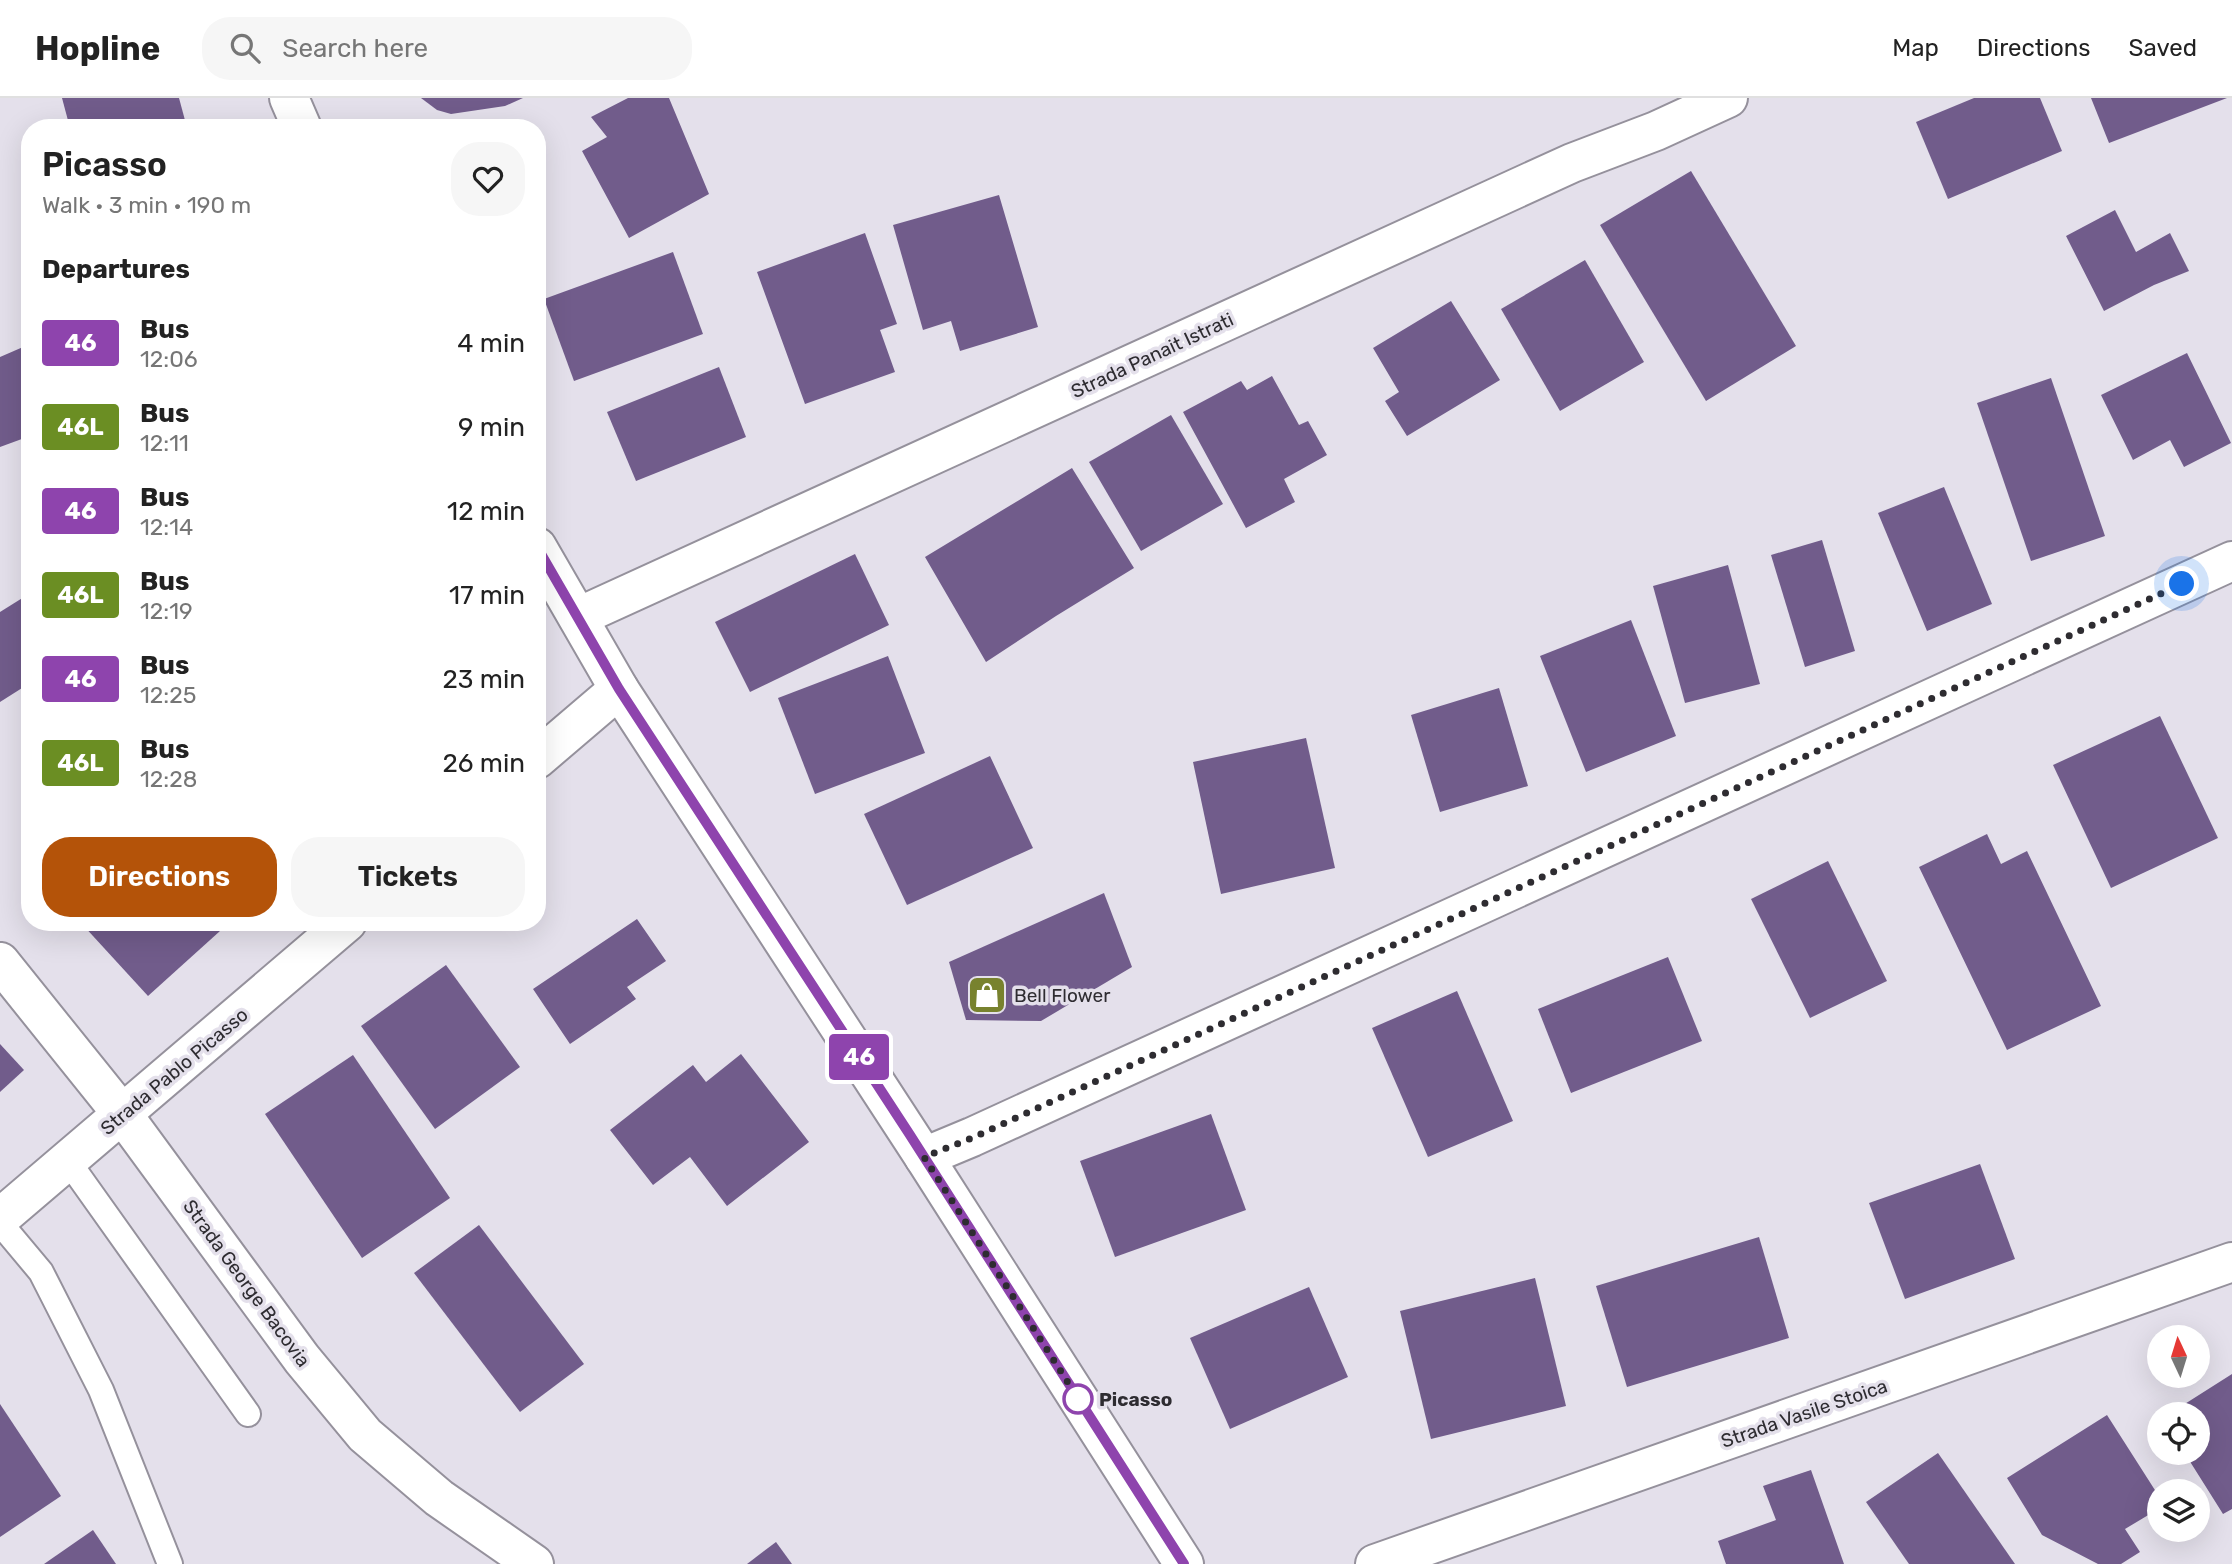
<!DOCTYPE html>
<meta charset="utf-8">
<style>
body{margin:0;font-family:Rubik,sans-serif;background:#f6f6f6;color:#222;height:100vh;display:flex;flex-direction:column;font-size:26px;white-space:nowrap}
*{box-sizing:border-box;margin:0}
p{font-size:23px;color:#767676}
.icon{flex:none;width:38px;height:38px;fill:none;stroke:currentColor;stroke-width:2;stroke-linecap:round;stroke-linejoin:round}
.map{position:relative;flex:1;overflow:hidden}
.side{position:absolute;left:21px;top:21px;width:525px;height:812px;display:flex;flex-direction:column;background:#fff;border-radius:28px;box-shadow:0 7px 28px #0002}
.side>*{flex:none}
.badge{padding:0 14px;border-radius:5px;font-size:24px;line-height:46px}
.needle{width:46px;rotate:356deg}
.fabs{position:absolute;left:2147px;top:1227px;display:grid;gap:14px}
.fabs a{display:grid;place-items:center;width:63px;height:63px;border-radius:50%;background:#fff;box-shadow:0 7px 28px #0002;font-size:35px}
.you{position:absolute;width:35px;height:35px;margin:-18px;border:5px solid #fff;border-radius:50%;background:#1a73e8;box-shadow:0 0 0 10px #1a73e833}
.map>.badge{position:absolute;translate:-50% -50%;box-shadow:0 0 0 4px #fff}
h2{padding:0 21px;font-size:26px;line-height:63px}
.round{display:grid;place-items:center;flex:none;width:74px;height:74px;border-radius:28px;background:#f6f6f6}
.summary{display:flex;align-items:center;justify-content:space-between;height:119px;padding:0 21px}
h1{font-size:33px;font-weight:600;line-height:52px}
.cta{display:flex;gap:14px;margin-top:auto;padding:14px 21px}
.cta a{flex:1;height:80px;border-radius:28px;background:#b45309;color:#fff;font-size:28px;font-weight:600;line-height:80px;text-align:center}
.cta a+a{background:#f6f6f6;color:#222}
ul{padding:0;list-style:none}
li{display:flex;align-items:center;gap:21px;height:84px;padding:0 21px}
li div{flex:1}
li b{display:block;font-size:26px}
li em{font-style:normal}
li .badge{min-width:77px;font-weight:700;text-align:center}
header{display:flex;align-items:center;gap:42px;box-sizing:border-box;height:98px;padding:0 35px;background:#fff;border-bottom:2px solid #e0e0e0}
header strong{font-size:33px}
nav{display:flex;gap:38px;margin-inline-start:auto;font-size:24px}
.search{width:490px;height:63px;background:#f6f6f6;display:flex;align-items:center;gap:18px;box-sizing:border-box;padding:0 24px;border-radius:28px;color:#767676;font-size:26px}
.map>svg:first-child{display:block}
.building{fill:#715c8b}
.lines{fill:none;stroke-linecap:round;stroke-linejoin:round}
.service-casing{stroke:#95919c;stroke-width:28}
.minor-casing{stroke:#95919c;stroke-width:42}
.tertiary-casing{stroke:#95919c;stroke-width:42}
.service{stroke:#fff;stroke-width:24}
.minor{stroke:#fff;stroke-width:38}
.tertiary{stroke:#fff;stroke-width:38}
.line-casing{stroke:#fff;stroke-width:16}
.line{stroke:#8e44ad;stroke-width:10}
.walk{stroke:#2e2c31;stroke-width:7;stroke-dasharray:0 12.6}
.stop-dot{fill:#fff;stroke:#8e44ad;stroke-width:3.5}
.labels{text-anchor:middle;stroke-width:7;stroke-linejoin:round;paint-order:stroke}
.street-label{font-size:19px;fill:#2e2c31;stroke:#e4e0eb}
.poi-label{font-size:19px;fill:#2e2c31;stroke:#e4e0eb;text-anchor:start}
.stop-label{font-size:19px;font-weight:bold;fill:#2e2c31;stroke:#e4e0eb;text-anchor:start}
</style>
<header>
<strong>Hopline</strong>
<div class="search"><svg class="icon" aria-label="search" viewBox="0 0 24 24"><circle cx="10" cy="10" r="6"/><path d="M15 15l6 6"/></svg>Search here</div>
<nav><a>Map</a><a>Directions</a><a>Saved</a></nav>
</header>
<div class="map">
<svg width="2232" height="1466" viewBox="0 0 2232 1466">
<rect width="100%" height="100%" fill="#e4e0eb"/>
<g class="building">
<path d="M62,0h117l7,26 -15,4h-101z"/>
<path d="M421,0h102l-18,8 -54,8 -14,-4z"/>
<path d="M628,0h41l40,96 -80,44 -47,-87 25,-14 -16,-20z"/>
<path d="M1974,0h66l22,53 -114,48 -32,-77z"/>
<path d="M2091,0h136l-118,45z"/>
<path d="M1691,73l105,175 -90,55 -106,-176z"/>
<path d="M999,97l39,132 -78,24 -9,-30 -28,9 -30,-105z"/>
<path d="M2115,112l21,42 34,-19 19,38 -35,14 -50,26 -38,-75z"/>
<path d="M865,135l32,91 -17,6 15,42 -90,32 -48,-132z"/>
<path d="M673,154l30,82 -129,47 -30,-82z"/>
<path d="M1585,162l59,102 -84,49 -59,-102z"/>
<path d="M1451,203l49,79 -93,56 -22,-35 14,-9 -26,-44z"/>
<path d="M30,246v92l-30,11v-90z"/>
<path d="M2187,255l44,90 -47,24 -14,-27 -37,20 -32,-65z"/>
<path d="M719,269l27,70 -110,44 -29,-69z"/>
<path d="M1272,278l27,49 9,-4 19,34 -43,24 11,23 -49,26 -63,-116 58,-31 6,9z"/>
<path d="M2051,280l54,158 -74,25 -54,-158z"/>
<path d="M1171,317l52,89 -82,47 -52,-89z"/>
<path d="M1072,370l62,100 -78,48 -70,46 -61,-105z"/>
<path d="M1944,389l48,117 -65,27 -49,-118z"/>
<path d="M1822,442l33,111 -50,16 -34,-112z"/>
<path d="M855,456l34,71 -139,67 -35,-70z"/>
<path d="M1728,467l32,119 -75,19 -32,-117z"/>
<path d="M24,499l6,9v77l-30,19v-90z"/>
<path d="M1631,522l45,116 -90,36 -46,-116z"/>
<path d="M888,558l37,97 -110,41 -37,-96z"/>
<path d="M1499,590l29,98 -88,26 -29,-97z"/>
<path d="M2160,618l58,122 -107,50 -58,-123z"/>
<path d="M1306,640l29,130 -114,26 -28,-132z"/>
<path d="M990,658l43,92 -126,57 -43,-91z"/>
<path d="M1987,736l14,30 26,-13 74,155 -94,44 -88,-183z"/>
<path d="M1828,763l59,120 -77,37 -59,-119z"/>
<path d="M1104,795l28,74 -91,54 -75,-1 -17,-58z"/>
<path d="M637,821l29,42 -39,26 9,12 -66,45 -37,-55z"/>
<path d="M84,824h146l-82,74 -66,-72z"/>
<path d="M1668,859l34,84 -131,52 -33,-84z"/>
<path d="M446,867l74,102 -85,62 -74,-103z"/>
<path d="M1457,893l56,130 -85,36 -56,-129z"/>
<path d="M0,946l24,26 -24,22z"/>
<path d="M741,956l68,88 -82,64 -37,-49 -37,28 -43,-55 83,-65 13,17z"/>
<path d="M353,957l97,143 -88,60 -97,-144z"/>
<path d="M1211,1016l35,96 -131,47 -35,-96z"/>
<path d="M1980,1066l35,95 -110,40 -36,-96z"/>
<path d="M479,1127l105,139 -64,48 -106,-139z"/>
<path d="M1759,1139l30,101 -162,49 -31,-101z"/>
<path d="M1535,1180l31,128 -135,33 -31,-128z"/>
<path d="M1309,1189l39,90 -118,52 -40,-91z"/>
<path d="M2232,1276v135l-9,5 -39,-62h14v-38h-29z"/>
<path d="M0,1306l61,92 -61,41z"/>
<path d="M2107,1317l53,83v10l-35,21 15,23 -19,12h-23l-56,-29 -35,-57z"/>
<path d="M1938,1355l77,111h-106l-43,-62z"/>
<path d="M1811,1372l33,94h-118l-8,-23 58,-21 -13,-34z"/>
<path d="M93,1432l23,34h-72z"/>
<path d="M776,1444l16,22h-45z"/>
</g>
<g class="lines">
<defs>
<g id="service">
<path d="M68,1063l180,253"/>
<path d="M0,1125l41,49 60,118 69,174"/>
</g>
<g id="minor">
<path d="M578,519l994,-454 84,-32 72,-33"/>
<path d="M537,661l82,-70"/>
<path d="M0,864l123,153 179,244 63,76 74,63 95,66"/>
<path d="M924,1059l48,-20 1260,-576"/>
<path d="M0,1120l347,-296"/>
<path d="M1375,1466l857,-302"/>
</g>
<g id="tertiary">
<path d="M289,0l13,30"/>
<path d="M537,449l82,142 305,468 260,407"/>
</g>
</defs>
<use href="#service" class="service-casing"/>
<use href="#minor" class="minor-casing"/>
<use href="#tertiary" class="tertiary-casing"/>
<use href="#service" class="service"/>
<use href="#minor" class="minor"/>
<use href="#tertiary" class="tertiary"/>
</g>
<g class="lines">
<defs>
<path id="line" d="M537,449l82,142 291,446 274,429"/>
</defs>
<use href="#line" class="line-casing"/>
<use href="#line" class="line"/>
<path class="walk" d="M1078,1301l5,7 -159,-249 48,-19 1210,-554"/>
</g>
<defs>
<symbol id="shop-square" viewBox="-11 -11 22 22"><rect x="-9" y="-9" width="18" height="18" rx="4" fill="#78822e" stroke="#e4e0eb"/><path d="M-5-2.5h2.3a2.7 3.5 0 0 1 5.4 0H5L5.5 6h-11ZM-1.5-2.5h3a1.5 2.3 0 0 0-3 0Z" fill="#fff"/></symbol>
</defs>
<g fill-rule="evenodd">
<use href="#shop-square" x="965" y="875" width="44" height="44"/>
</g>
<circle class="stop-dot" cx="1078" cy="1301" r="14"/>
<g class="labels">
<g class="street-label">
<text transform="translate(1152 257) rotate(-25)" y="7">Strada Panait Istrati</text>
<text transform="translate(174 973) rotate(-40)" y="7">Strada Pablo Picasso</text>
<text transform="translate(247 1185) rotate(54)" y="7">Strada George Bacovia</text>
<text transform="translate(1804 1315) rotate(-19)" y="7">Strada Vasile Stoica</text>
</g>
<g class="poi-label">
<text x="1014" y="904">Bell Flower</text>
</g>
<g class="stop-label">
<text x="1099" y="1308">Picasso</text>
</g>
</g>
</svg>
<div class="fabs">
<a><svg class="needle" viewBox="-14 -14 28 28"><path d="M0-13l5 13h-10z" fill="#e53935"/><path d="M0 13l5-13h-10z" fill="#767676"/></svg></a>
<a><svg class="icon" aria-label="locate" viewBox="0 0 24 24"><circle cx="12" cy="12" r="6"/><path d="M12 2v4M12 18v4M2 12h4M18 12h4"/></svg></a>
<a><svg class="icon" aria-label="layers" viewBox="0 0 24 24"><path d="M12 4l9 5-9 5-9-5zM3 14l9 5 9-5"/></svg></a>
</div>
<div class="you" style="left:2182px;top:486px"></div>
<b class="badge" style="left:859px;top:959px;background:#8e44ad;color:#fff">46</b>
<section class="side">
<div class="summary"><div><h1>Picasso</h1><p>Walk · 3 min · 190 m</p></div><a class="round"><svg class="icon" aria-label="heart" viewBox="0 0 24 24"><path d="M12 20l-8-8c-3-5 5-10 8-4 3-6 11-1 8 4z"/></svg></a></div>
<h2>Departures</h2>
<ul>
<li><span class="badge" style="background:#8e44ad;color:#fff">46</span><div><b>Bus</b><p>12:06</p></div><em>4 min</em></li>
<li><span class="badge" style="background:#6b8e23;color:#fff">46L</span><div><b>Bus</b><p>12:11</p></div><em>9 min</em></li>
<li><span class="badge" style="background:#8e44ad;color:#fff">46</span><div><b>Bus</b><p>12:14</p></div><em>12 min</em></li>
<li><span class="badge" style="background:#6b8e23;color:#fff">46L</span><div><b>Bus</b><p>12:19</p></div><em>17 min</em></li>
<li><span class="badge" style="background:#8e44ad;color:#fff">46</span><div><b>Bus</b><p>12:25</p></div><em>23 min</em></li>
<li><span class="badge" style="background:#6b8e23;color:#fff">46L</span><div><b>Bus</b><p>12:28</p></div><em>26 min</em></li>
</ul>
<div class="cta"><a>Directions</a><a>Tickets</a></div>
</section>
</div>
